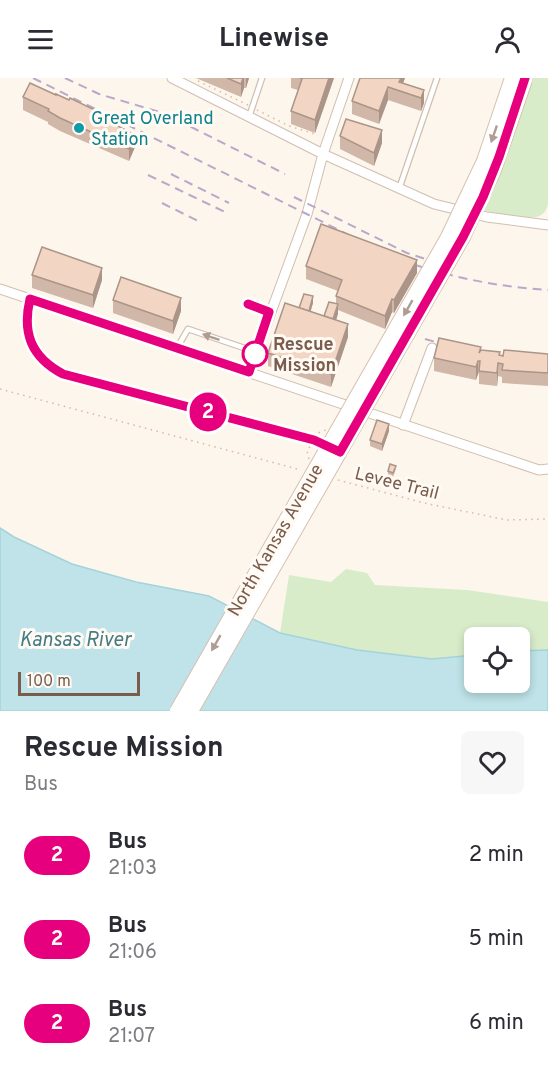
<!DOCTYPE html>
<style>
body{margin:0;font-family:Overpass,sans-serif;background:#f7f7f7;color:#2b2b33;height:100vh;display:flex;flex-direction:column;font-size:22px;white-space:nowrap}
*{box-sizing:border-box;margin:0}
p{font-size:20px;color:#7c7c81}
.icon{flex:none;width:33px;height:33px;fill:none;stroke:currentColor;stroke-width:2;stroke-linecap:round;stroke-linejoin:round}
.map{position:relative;height:633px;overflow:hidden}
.panel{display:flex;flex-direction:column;background:#fff;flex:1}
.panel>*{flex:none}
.badge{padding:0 12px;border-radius:20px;font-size:21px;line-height:39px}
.controls{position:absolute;left:464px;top:549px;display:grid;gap:12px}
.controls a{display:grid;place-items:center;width:66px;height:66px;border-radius:9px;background:#fff;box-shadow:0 3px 9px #0003;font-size:30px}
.scale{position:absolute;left:18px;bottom:15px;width:122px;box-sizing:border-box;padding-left:6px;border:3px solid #7a5c4d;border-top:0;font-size:16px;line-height:21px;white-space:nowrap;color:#7a5c4d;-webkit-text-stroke:4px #fffaf3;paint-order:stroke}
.map>.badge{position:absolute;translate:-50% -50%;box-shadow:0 0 0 3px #fff}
.round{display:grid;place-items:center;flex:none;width:63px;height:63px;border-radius:9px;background:#f7f7f7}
.head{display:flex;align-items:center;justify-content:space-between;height:102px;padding:0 24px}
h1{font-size:28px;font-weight:700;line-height:45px}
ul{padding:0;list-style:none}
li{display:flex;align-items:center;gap:18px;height:84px;padding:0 24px}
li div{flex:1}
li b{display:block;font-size:22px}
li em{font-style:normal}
li .badge{min-width:66px;font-weight:700;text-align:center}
header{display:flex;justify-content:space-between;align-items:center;height:78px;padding:0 24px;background:#fff;font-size:27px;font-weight:700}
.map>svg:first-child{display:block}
.green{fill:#d8ecc9}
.water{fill:#bfe3e8;stroke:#a5d3da;stroke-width:1.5}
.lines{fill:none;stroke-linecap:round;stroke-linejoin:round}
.lane-casing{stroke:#d1beb0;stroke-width:7}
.street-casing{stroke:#d1beb0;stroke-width:11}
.path{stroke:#d9b8a5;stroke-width:1.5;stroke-dasharray:1.5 4.5;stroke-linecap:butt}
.lane{stroke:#fff;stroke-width:4.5}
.street{stroke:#fff;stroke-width:9}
.rail{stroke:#b9a8c9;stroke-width:2;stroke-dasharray:9 6;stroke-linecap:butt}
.secondary-bridge-casing{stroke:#d6c0b0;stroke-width:16;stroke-linecap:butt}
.path-bridge{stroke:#d9b8a5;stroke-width:1.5;stroke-dasharray:1.5 4.5;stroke-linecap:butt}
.secondary-bridge{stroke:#fff;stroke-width:14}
.wall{fill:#d1b7a8}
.shaded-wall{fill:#aa9588}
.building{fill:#f3d5c3;stroke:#aa9588;stroke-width:1.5}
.oneway{fill:#af9d94}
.line-casing{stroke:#fff;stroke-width:14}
.line{stroke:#e6007e;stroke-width:9}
.culture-dot{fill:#0f9aa8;stroke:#fffaf3;stroke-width:2}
.stop-dot{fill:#fff;stroke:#e6007e;stroke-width:3}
.labels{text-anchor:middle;stroke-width:6;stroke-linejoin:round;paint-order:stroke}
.culture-label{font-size:18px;fill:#0d838f;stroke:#fffaf3;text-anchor:start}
.stop-label{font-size:18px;font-weight:bold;fill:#7a5c4d;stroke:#fffaf3;text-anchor:start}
.street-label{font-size:18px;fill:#7a5c4d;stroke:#fffaf3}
.water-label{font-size:20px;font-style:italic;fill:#437c86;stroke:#fffaf3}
</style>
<header><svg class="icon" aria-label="menu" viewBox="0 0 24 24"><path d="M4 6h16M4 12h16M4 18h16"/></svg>Linewise<svg class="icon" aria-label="person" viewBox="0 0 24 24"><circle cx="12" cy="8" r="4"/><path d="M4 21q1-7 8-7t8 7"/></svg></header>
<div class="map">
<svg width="548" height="633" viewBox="0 0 548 633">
<rect width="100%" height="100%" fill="#fdf6ec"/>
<g class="green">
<path d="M532,0h16v127c-2,5 -4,9 -9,11 -11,5 -44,-4 -57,-6z"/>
<path d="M346,491l21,4 8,12 92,5 81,12v48l-29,1v-13h-45v17l-42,4 -75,-9 -77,-17 9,-58 42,7z"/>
</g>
<path class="water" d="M0,450l14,9 58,27 64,18 73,14 71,37 77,17 75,9 42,-4v27h45v-31l29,-1v61h-548z"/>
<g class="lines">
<defs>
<g id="lane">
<path d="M249,39l13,-39"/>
<path d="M399,111l38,-111"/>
<path d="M248,226l21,8"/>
<path d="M177,270l11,-19 68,23"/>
</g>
<g id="street">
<path d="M172,0l151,76 111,50 53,13 61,8"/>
<path d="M0,211l539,181 9,-1"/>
<path d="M30,221c-8,34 1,58 33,75l251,66 18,8"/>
<path d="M249,294l58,-158 16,-60 26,-76"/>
<path d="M403,347l29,-77"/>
</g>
</defs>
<use href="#lane" class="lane-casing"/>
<use href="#street" class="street-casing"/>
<g class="path">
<path d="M198,3l50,24"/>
<path d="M257,32l32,16 29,9"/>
<path d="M0,311l301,81"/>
<path d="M338,402l86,23 83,17 41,-1"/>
</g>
<use href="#lane" class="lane"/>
<use href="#street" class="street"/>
<g class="rail">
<path d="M33,0l328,163"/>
<path d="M65,0l34,16 64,19 122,61"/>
<path d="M171,96l58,29"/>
<path d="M148,97l77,37"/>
<path d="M294,119l113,56 31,10"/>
<path d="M162,125l40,20"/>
<path d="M401,182c47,17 98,27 147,30"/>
<path d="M425,261l29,8"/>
</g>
<defs>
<g id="secondary-bridge">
<path d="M177,633l271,-474 36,-76 28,-83"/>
<path d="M191,633l272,-474 31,-67 31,-90"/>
</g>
</defs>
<use href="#secondary-bridge" class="secondary-bridge-casing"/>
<path class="path-bridge" d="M309,381l-2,-8 11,-18 8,-3"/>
<use href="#secondary-bridge" class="secondary-bridge"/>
</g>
<g class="wall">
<path d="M196,0h53l-3,10h-2l-3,9z"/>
<path d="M291,0h43l-19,55 -24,-9v-13l7,-21 -7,-2z"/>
<path d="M405,0l-2,5 21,7v13l-3,8 -33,-11 -9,24 -27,-10v-13z"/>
<path d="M56,17l47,21 12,9 20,22 -6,14 -69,-30 -12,-7v-2l-25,-12v-13z"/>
<path d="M340,58l42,7 -8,23 -34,-17z"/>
<path d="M306,188l111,7 -23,40 -2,-1 -7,17 -47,-19 -2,10 12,17 -17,50 -63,-21v-13l31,-45 14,-5 -3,8 14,5 12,-12v-8l2,-5 -32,-12z"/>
<path d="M32,197l70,5 -9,28 -61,-20z"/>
<path d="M113,222l68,11 -8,23 -60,-21z"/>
<path d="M481,272l22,6 45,-2v32l-46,-3v-6l-4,-1 -1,10 -18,-2v-10h-1l-2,6 -42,-9v-13z"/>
<path d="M389,353l-7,20 -12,-5v-6z"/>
<path d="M396,391l-3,8 -5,-2v-4z"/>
</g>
<g class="shaded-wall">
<path d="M243,0h1v10l-3,9v-13z"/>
<path d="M246,0h3l-3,10z"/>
<path d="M329,0h5l-19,55v-13z"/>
<path d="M401,0h4l-5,13 -1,-9z"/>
<path d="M388,9v13l-9,24v-13z"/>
<path d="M424,12v13l-3,8v-13z"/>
<path d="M382,52v13l-8,23v-13z"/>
<path d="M135,57v12l-6,14v-12z"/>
<path d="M417,182v13l-23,40v-13z"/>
<path d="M102,190v12l-9,28v-13z"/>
<path d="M313,218v7l-5,18v-7z"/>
<path d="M181,220v13l-8,23v-13z"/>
<path d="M392,221v13l-7,17v-13z"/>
<path d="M338,226v10l-5,16v-10z"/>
<path d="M348,246v13l-17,50v-13z"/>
<path d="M478,283v13l-2,6v-13z"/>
<path d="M498,285v13l-1,10v-13z"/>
<path d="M389,346v7l-7,20v-7z"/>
</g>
<g class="building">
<path d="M227,0h16l-2,6z"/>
<path d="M300,0h29l-14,42 -24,-9 11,-32z"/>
<path d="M360,0h41l-2,4 25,8 -3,8 -33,-11 -9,24 -27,-10z"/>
<path d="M30,5l26,12v-1l13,6 1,-2 33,16 -1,2 13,6 -1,2 21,11 -6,14 -69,-31 -12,-7 1,-2 -26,-12z"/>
<path d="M346,41l36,11 -8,23 -34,-17z"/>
<path d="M321,146l96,36 -23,40 -2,-1 -7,17 -49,-20 6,-16 -36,-14z"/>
<path d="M42,169l60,21 -9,27 -61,-20z"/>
<path d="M121,199l60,21 -8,23 -60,-21z"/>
<path d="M304,216l9,2 -4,15 -10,-3z"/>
<path d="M329,224l9,2 -5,15 -9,-3z"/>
<path d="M285,225l63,21 -17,50 -63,-21z"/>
<path d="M439,260l42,9 -2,6 2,-3 19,2 -1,3 4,1 1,-6 44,4v19l-46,-3 1,-6 -5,-1 -1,10 -18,-2 1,-10h-2l-2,6 -42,-9z"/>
<path d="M377,342l12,4 -7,20 -12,-4z"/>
<path d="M390,386l6,2 -3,7 -5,-2z"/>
</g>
<defs><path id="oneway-solid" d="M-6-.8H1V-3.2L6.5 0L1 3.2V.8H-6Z" transform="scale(1.5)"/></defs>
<g class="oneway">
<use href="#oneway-solid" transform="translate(494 56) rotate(109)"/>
<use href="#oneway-solid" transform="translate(408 230) rotate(120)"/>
<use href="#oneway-solid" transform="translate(211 259) rotate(-161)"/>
<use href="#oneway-solid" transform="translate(216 565) rotate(120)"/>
</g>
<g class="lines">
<defs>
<path id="line" d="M248,226l21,8 -20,60 -219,-73c-8,34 1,58 33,75l251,66 26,12 123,-215 20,-40 16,-40 26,-79"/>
</defs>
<use href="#line" class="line-casing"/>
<use href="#line" class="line"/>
</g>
<circle class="culture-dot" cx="79" cy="50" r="6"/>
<circle class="stop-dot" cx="255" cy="276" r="12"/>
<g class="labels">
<g class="culture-label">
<text x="91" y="46">Great Overland<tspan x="91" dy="21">Station</tspan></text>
</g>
<g class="stop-label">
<text x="273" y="272">Rescue<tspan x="273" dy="21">Mission</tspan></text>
</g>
<g class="street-label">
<text transform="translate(397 405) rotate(14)" y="6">Levee Trail</text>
<text transform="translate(275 462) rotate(-60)" y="6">North Kansas Avenue</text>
</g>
<g class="water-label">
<text x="75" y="568">Kansas River</text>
</g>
</g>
</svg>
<div class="controls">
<a><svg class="icon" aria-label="locate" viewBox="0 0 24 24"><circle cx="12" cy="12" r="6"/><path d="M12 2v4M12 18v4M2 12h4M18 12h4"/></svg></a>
</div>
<div class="scale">100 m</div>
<b class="badge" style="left:208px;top:334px;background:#e6007e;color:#fff">2</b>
</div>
<section class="panel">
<div class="head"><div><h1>Rescue Mission</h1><p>Bus</p></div><a class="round"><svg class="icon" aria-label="heart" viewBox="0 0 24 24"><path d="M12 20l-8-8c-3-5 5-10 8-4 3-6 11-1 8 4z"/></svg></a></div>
<ul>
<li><span class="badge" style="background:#e6007e;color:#fff">2</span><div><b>Bus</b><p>21:03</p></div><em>2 min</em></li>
<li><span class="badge" style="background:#e6007e;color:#fff">2</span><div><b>Bus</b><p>21:06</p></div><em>5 min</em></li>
<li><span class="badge" style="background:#e6007e;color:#fff">2</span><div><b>Bus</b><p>21:07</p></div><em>6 min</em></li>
</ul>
</section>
